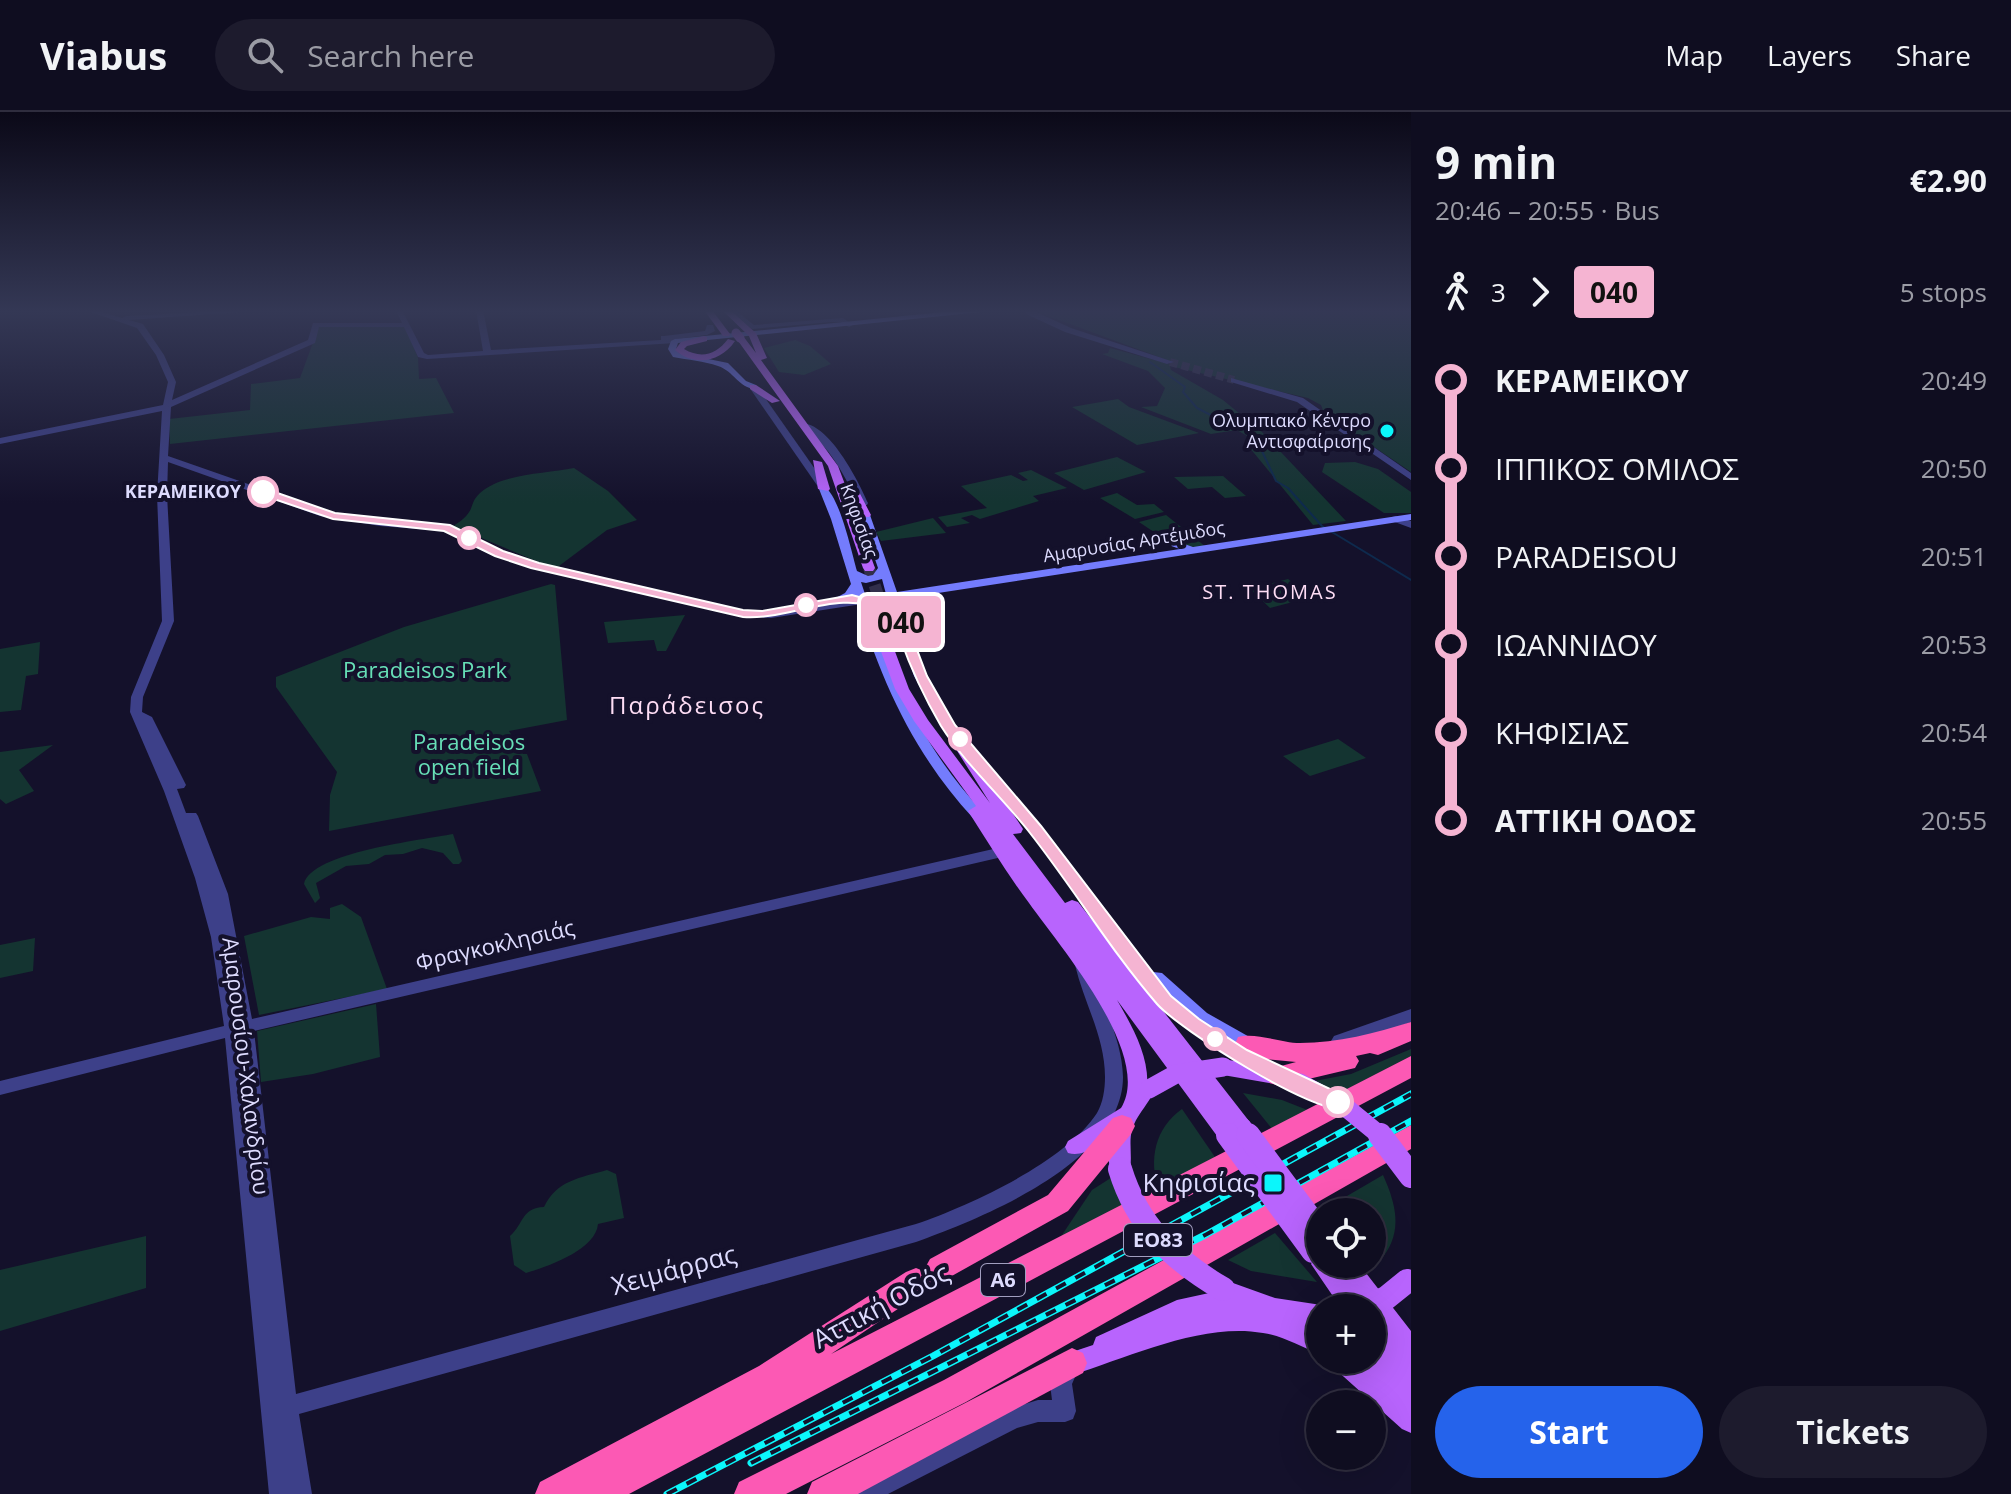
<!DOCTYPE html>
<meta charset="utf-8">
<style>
body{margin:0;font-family:"Open Sans",sans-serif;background:#1d1b2d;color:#f1f3f6;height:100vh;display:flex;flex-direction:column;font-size:30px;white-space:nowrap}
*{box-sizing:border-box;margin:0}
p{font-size:26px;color:#9b9ca5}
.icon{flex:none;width:44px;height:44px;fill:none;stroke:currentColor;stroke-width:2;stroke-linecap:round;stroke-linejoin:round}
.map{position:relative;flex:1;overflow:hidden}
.side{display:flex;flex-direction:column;background:#0f0d20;width:600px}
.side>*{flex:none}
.badge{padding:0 16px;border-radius:6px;font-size:28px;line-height:52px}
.tools{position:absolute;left:1306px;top:1086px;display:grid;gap:16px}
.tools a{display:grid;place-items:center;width:80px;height:80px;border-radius:50%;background:#0f0d20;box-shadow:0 8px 32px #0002,0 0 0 2px #2f2d3e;font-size:40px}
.map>.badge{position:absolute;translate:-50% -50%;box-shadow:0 0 0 4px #fff}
.legs{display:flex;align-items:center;gap:12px;height:88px;padding:0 24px;font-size:26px}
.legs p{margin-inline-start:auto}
.headline{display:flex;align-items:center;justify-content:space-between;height:136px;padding:0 24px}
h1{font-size:44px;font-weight:700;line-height:60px}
.cta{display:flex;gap:16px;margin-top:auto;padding:16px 24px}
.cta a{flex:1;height:92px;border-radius:48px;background:#2563eb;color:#fff;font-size:32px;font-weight:700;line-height:92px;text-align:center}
.cta a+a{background:#1d1b2d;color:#f1f3f6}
ul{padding:0 24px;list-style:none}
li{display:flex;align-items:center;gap:28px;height:88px;font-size:30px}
li i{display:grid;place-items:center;width:12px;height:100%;margin:0 10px;background:currentColor}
li i::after{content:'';width:20px;height:20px;margin:-10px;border:6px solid;border-radius:50%;background:#0f0d20}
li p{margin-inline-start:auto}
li:first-child i{background:linear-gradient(#0000 50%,currentColor 0)}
li:last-child i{background:linear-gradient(currentColor 50%,#0000 0)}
header{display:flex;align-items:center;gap:48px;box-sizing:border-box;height:112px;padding:0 40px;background:#0f0d20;border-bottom:2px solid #2f2d3e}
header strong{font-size:38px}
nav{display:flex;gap:44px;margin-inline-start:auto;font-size:28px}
.search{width:560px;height:72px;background:#1d1b2d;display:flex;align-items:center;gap:20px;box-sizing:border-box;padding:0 28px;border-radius:44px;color:#9b9ca5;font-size:30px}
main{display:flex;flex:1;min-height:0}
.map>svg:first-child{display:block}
.green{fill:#143431}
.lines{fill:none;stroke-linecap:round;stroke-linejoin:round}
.stream{stroke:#0e2a4d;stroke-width:2}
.tertiary-tunnel{stroke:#322f4b;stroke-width:8;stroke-dasharray:8 4;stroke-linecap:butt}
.primary-tunnel{stroke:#322f4b;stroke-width:12;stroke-dasharray:12 6;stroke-linecap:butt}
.tertiary{fill:#3d4089;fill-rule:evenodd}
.secondary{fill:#747cfd;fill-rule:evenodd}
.primary{fill:#b864fd;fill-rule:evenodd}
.motorway{fill:#fc59b4;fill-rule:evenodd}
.rail-casing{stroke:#0bf6fb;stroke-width:7}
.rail{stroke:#14112b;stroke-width:4;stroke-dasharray:11;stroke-linecap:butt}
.primary-bridge-far2{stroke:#b864fd;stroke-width:9}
.primary-bridge-far1{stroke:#b864fd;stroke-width:19}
.primary-bridge{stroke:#b864fd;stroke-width:24}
.line-1{fill:#f5b4d2;stroke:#fff;stroke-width:2}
.poi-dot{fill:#0bf6fb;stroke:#14112b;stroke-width:3}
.stop-1-dot{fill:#fff;stroke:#f5b4d2;stroke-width:4}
.labels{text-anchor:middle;stroke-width:8;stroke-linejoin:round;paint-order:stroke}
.far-poi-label{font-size:18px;fill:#dddbfe;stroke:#14112b;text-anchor:end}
.far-stop-label{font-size:18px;font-weight:bold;fill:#dddbfe;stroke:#14112b;text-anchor:end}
.far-street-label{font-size:18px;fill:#dddbfe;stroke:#14112b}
.far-neighbourhood-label{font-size:20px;letter-spacing:2px;fill:#feddf5;stroke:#14112b}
.shield{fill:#14112b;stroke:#a19ebf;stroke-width:2}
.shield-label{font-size:20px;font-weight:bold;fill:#dddbfe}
.park-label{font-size:22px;fill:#67dfb7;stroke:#14112b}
.street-label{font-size:22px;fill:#dddbfe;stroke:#14112b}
.neighbourhood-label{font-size:24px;letter-spacing:2px;fill:#feddf5;stroke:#14112b}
.near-poi-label{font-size:26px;fill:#dddbfe;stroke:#14112b;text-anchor:end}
.near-street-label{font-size:26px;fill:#dddbfe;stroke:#14112b}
</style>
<header>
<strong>Viabus</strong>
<div class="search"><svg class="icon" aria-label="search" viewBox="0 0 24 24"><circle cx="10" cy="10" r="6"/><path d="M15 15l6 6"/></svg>Search here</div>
<nav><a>Map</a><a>Layers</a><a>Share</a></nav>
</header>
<main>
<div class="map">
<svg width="1411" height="1382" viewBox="0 0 1411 1382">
<rect width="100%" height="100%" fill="#14112b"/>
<g class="green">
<path d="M1032,198h379v162l-87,-59 -3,-8 -13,-7 -138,-32 1,4 52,30 39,32 84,89 -33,4 -68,-83 2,-6 -10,-6 -26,4 -70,-27 16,-1 8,-18 -17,-17 -46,-17 6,-1 2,-5 59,16 1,-3z"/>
<path d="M319,214h86l13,32 1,21 17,-1 18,35 -284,31 -1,-25 81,-9 1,-26 49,-6z"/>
<path d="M795,228l15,6 21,18 -27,11 -25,-3 -15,-24z"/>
<path d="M1118,287l11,8 70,26 -62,12 -65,-38z"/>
<path d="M1117,345l29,15 -62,18 -30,-17z"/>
<path d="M1355,350l23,7 33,23v21h-27l-62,-41 3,-9z"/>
<path d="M574,356l34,23 29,29 -30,10 -52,39 -102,-43c25,-15 14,-21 27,-33 22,-20 66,-19 94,-25z"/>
<path d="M1031,358l36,18 -34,8 6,5 -59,18 -8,-4 -11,3 9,5 -23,4 -9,-10 49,-9 -26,-22 50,-11 12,6 5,-1 -10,-7z"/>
<path d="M1223,364l23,20 -21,2 -13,-11 -24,2 -14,-12z"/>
<path d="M1117,381l20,12 17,-1 10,8 -29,7 -35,-21z"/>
<path d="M1166,403l40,32c-27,2 -45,-10 -67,-25z"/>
<path d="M933,406l13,15 -65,8 -5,-9z"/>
<path d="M1288,467l24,18 -42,11 -20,-19z"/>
<path d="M551,472l4,1 12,135 -58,11 14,23h4l14,37 -212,40 1,-36 7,-23 -61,-85v-10l128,-50z"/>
<path d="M685,503l-19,36h-9l-3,-11 -46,3 -4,-21z"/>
<path d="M40,530l-2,32 -12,2 -5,34 -21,2v-63z"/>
<path d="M1338,627l28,19 -56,18 -27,-20z"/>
<path d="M53,633l-34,25 15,21 -28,13 -6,-5v-47z"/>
<path d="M453,722l9,27 -3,3h-6l-10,-11 -21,-5 -19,6 -18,1 -16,9 -23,2 -30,17 4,15 -5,5 -11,-19c7,-32 119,-44 149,-50z"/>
<path d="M342,792l19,13 26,72 -128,26 -15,-79 67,-19 19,2v-11z"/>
<path d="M35,826l-2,33 -33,7v-33z"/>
<path d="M376,892l4,53 -67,17 -52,8 -4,-51z"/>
<path d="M1411,937v7l-79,41 -28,-14 47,-9z"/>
<path d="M1243,981l39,7 28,11 -37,19z"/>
<path d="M1182,997l35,51 -58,31c-11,-31 -4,-63 23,-82z"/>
<path d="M607,1058l9,4 8,44 -26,6c-2,25 -48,42 -72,49l-12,-8 -4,-29c14,-12 11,-28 34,-29 13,-27 36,-29 63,-37z"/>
<path d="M1117,1062l14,32 -71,32 32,-48z"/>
<path d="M1383,1063c13,29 20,56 0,82l-11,-11v-34h-30l-7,-9z"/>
<path d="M1275,1121l42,49 -66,-11 -23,-11z"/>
<path d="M146,1124v52l-146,43v-61z"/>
</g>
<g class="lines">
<g class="stream">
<path d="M1150,250l35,25 -2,5 14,16 33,17"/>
<path d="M1248,322l13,15 15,32 12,7 34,38 89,54"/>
</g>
<path class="tertiary-tunnel" d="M1170,250l64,18"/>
<path class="primary-tunnel" d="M869,456l18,55"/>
<g class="tertiary">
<path d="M85,198h10l27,8 4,-2 118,-6 -3,2 -112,8 14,4 21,31 12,27 -4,18 136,-60 5,-17h89l-6,-13h6l22,43 4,2 55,-4 -7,-41h7l8,40 170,-10v-4h3l41,-5 2,-6h6l2,6 -8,4 -31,4 3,2 -4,2 -248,16 -9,-2 -14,-30h-85l-4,16 -144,64 -3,49 158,55 54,9 66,5 57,27 35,11 201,47 32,2 91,-14 6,3 -6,3 -91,14 -32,-2 -208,-48 -36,-12 -51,-25 -64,-5 -60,-10 -152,-54 -1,33 7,126 -31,76 -1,15 10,5 34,68 -2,3 -7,1 9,24h10l2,3 30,78 24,125 750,-172 7,5 -7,5 -748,174 42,363 620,-170c55,-19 149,-62 181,-111 6,-10 8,-24 8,-36 0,-40 -21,-74 -30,-112l2,-4h12l2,4c10,38 31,73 32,112 0,85 -141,141 -207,165l-617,172 13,80h-43l-44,-456 -225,57v-14l224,-55 -13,-89 -16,-59 -31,-87 -34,-79 1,-15 31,-76 -5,-126 5,-84 -162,33v-6l163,-33 5,-23 -12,-27 -19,-27z"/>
<path d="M727,198h8l19,15 89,-7 10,7 -4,2 -8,-5h-10l-79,7z"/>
<path d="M1026,198h6l39,18 103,34 -7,2 -102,-32 -39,-18z"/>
<path d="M1231,266l72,20 108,75v7l-114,-78 -66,-20z"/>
<path d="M750,273h6l73,104 -2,2h-6l-72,-104z"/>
<path d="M801,311c28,0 57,57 67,80l-1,2h-8c-15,-30 -28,-59 -58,-78z"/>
<path d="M1396,404l15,5v7l-19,-7v-4z"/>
<path d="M1411,897v13l-71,26 -6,-2 -3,-5 3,-5z"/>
<path d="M1067,1248l8,3 3,7 -6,14 4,27 -3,8 -8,3h-27l-21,6 -129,66h-36l4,-8 149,-76 33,-10h14l-2,-16 9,-21z"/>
</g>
<g class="secondary">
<path d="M963,198h22l-4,2 -303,31 -2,6 3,4 49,10 18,18 10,4v4c-18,-1 -22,-18 -38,-23 -14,-5 -30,-6 -45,-9l-5,-8 3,-8 4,-2z"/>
<path d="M824,374c16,11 27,64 33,85l11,5 5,-1 5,-7 -18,-53 5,-3 5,3 27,77 283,-43 -26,-9v-4l4,-1 35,12 218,-33v6l-512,79 27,77 29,49 86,101 112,146 9,1 45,40 46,26 3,5 -3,5 -5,1 32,19 3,5 -3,5 -6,2 -6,-2 -66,-39 -43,-36 -128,-172 -88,-105 -29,-51 -25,-76 -20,3c29,83 53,144 114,209l2,3 -2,3h-10c-60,-65 -93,-139 -118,-223l-19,9 -6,-3 15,-8 6,-9 -20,-65 -12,-30zM882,467l4,15 -20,3 -5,-15 5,1z"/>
</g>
<g class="primary">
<path d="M704,198h8l18,24 -1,2h-6z"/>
<path d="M722,198h8l26,23 11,25 -6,2 77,106 8,21 5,-2 6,3 14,27 -2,2h-8l-13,-23 27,74 -2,3h-8l-2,-3 -35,-102 -92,-128 7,-2 13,17 -7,-17z"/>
<path d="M704,224l3,1v4l-20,5 -3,3c17,10 32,6 44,-10l7,2c-14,21 -41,26 -60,9l6,-8z"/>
<path d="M750,273h6l24,16 -8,2 -22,-14z"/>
<path d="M813,348l9,2 8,27 -2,2 -10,-2z"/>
<path d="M877,506l7,4 25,67 19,31 62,83 -48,-76 7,-4 5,1 69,105 -2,4 -8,1 52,69 7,-3 6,2 171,219 4,6 -4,6 -11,1 -4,6 -7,3 -7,-3 -103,-140c15,26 33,57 30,88l5,7c-6,12 -16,21 -20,35 -4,14 2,32 -4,45l-8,3 -8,-3 -4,-17 2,-23c-12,9 -26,23 -42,18l-3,-6 3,-6 53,-33c33,-53 -63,-164 -92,-205 -22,-29 -41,-61 -61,-92l8,-5 -62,-85 -19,-32 -25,-67z"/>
<path d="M1223,947l64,11 7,2 3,6 -3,6 -7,2 -64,-11 -7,-2 -3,-6 3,-6z"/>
<path d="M1320,1143v9h39l52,67v102l-9,-4 -68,-61 -3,-8h41v-52h-31l-30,-44 4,-7z"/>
<path d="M1233,1171l42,15 53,8 -8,2v17l-14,-2 14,8v23c-20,-7 -36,-18 -57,-21 -60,-11 -134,24 -191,42l-9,-4 -3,-8 3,-8 30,-10 3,-8 81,-37 46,-10z"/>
</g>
<g class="motorway">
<path d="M1411,910v19l-33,14 -8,-2 -14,3 3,5 -4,7 -76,18 -9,-3 -4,-7 4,-7 26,-7 -31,-3 -27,-8 -3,-7 3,-7c18,-5 43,6 62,6 38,0 75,-10 111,-21z"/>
<path d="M1411,944v22l-782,416h-94l5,-12 219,-116 147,-94 10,-4 10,4 5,9 -5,9 -95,64z"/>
<path d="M1122,1003l9,3 4,8 -4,8 -63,77 -118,66 -10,4 -10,-4 -5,-9 5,-9 118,-64 65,-77z"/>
<path d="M1411,1013v24l-445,253 -180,92h-52l5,-12 205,-102z"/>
<path d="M1072,1236l11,5 4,10 -4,10 -225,121h-51l5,-12z"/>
</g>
<defs>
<g id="rail">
<path d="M751,1351l456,-229 204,-113"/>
<path d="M667,1382l266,-138 478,-262"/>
</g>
</defs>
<use href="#rail" class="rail-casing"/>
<use href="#rail" class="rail"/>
<path class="primary-bridge-far2" d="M736,221l4,5"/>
<g class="primary-bridge-far1">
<path d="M1300,971l49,27 33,27"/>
<path d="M1149,977l27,-15 47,-7"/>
<path d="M1242,1015l7,10"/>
<path d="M1227,1022l2,3"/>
</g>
<g class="primary-bridge">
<path d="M1228,1023l85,116"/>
<path d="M1248,1023l72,97"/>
<path d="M1380,1023l31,41"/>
<path d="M1120,1057c17,56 53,91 103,120"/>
<path d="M1363,1196l23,-10 21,-17"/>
</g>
</g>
<linearGradient id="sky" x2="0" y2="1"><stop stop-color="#0b0918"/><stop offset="0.51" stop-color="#343855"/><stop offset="1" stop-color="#343855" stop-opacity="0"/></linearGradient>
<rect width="1411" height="391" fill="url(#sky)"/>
<path class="line-1" d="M263,376l72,25 115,12 53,26 36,12 204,47 19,1 90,-16 40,11 11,7 24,63 28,49 86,101 130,170 28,23 48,31 98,46 3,6 -3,6c-28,9 -166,-79 -188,-104 -46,-53 -83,-115 -127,-171 -28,-36 -65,-69 -89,-107 -17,-29 -30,-57 -41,-88 -4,-10 -5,-20 -15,-26 -42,-25 -98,9 -142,5l-212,-49 -36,-12 -51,-25 -111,-12 -74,-25z"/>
<g class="poi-dot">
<circle cx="1387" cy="319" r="8"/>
<rect x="1263" y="1061" width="20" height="20" rx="4"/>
</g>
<g class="stop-1-dot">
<circle cx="263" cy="380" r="14"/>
<circle cx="469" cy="426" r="10"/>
<circle cx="806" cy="493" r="10"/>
<circle cx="960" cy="627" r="10"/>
<circle cx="1215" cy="927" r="10"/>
<circle cx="1338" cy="990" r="14"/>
</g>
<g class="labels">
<g class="far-poi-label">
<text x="1371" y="315">Ολυμπιακό Κέντρο<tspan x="1371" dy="21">Αντισφαίρισης</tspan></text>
</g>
<g class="far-stop-label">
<text x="241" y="386">ΚΕΡΑΜΕΙΚΟΥ</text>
</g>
<g class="far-street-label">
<text transform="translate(859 409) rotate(70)" y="6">Κηφισίας</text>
<text transform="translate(1134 430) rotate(-9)" y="6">Αμαρυσίας Αρτέμιδος</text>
</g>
<g class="far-neighbourhood-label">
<text x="1270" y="487">ST. THOMAS</text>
</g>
<g class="shield">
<rect x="1124" y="1112" width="68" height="32" rx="6"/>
<rect x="981" y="1152" width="44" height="32" rx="6"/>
</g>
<g class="shield-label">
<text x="1158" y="1135">ΕΟ83</text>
<text x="1003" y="1175">Α6</text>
</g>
<g class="park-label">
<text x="425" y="566">Paradeisos Park</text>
<text x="469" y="638">Paradeisos<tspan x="469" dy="25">open field</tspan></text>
</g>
<g class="street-label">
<text transform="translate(495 833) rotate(-13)" y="8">Φραγκοκλησιάς</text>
<text transform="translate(246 954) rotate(83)" y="8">Αμαρουσίου-Χαλανδρίου</text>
</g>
<g class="neighbourhood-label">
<text x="687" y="602">Παράδεισος</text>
</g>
<g class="near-poi-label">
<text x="1255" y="1080">Κηφισίας</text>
</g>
<g class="near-street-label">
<text transform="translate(674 1158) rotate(-15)" y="9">Χειμάρρας</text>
<text transform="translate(881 1194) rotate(-28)" y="9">Αττική Οδός</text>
</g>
</g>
</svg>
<div class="tools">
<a><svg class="icon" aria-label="locate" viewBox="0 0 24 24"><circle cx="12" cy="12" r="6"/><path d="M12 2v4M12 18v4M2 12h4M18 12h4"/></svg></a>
<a>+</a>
<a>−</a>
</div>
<b class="badge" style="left:901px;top:510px;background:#f5b4d2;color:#111">040</b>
</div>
<section class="side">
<div class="headline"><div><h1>9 min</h1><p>20:46 – 20:55 · Bus</p></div><b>€2.90</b></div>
<div class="legs"><svg class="icon" aria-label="walk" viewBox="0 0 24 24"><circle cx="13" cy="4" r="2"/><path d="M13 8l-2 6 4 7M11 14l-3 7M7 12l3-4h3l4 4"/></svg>3<svg class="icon" aria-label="forward" viewBox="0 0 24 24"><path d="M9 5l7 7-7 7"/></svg><b class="badge" style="background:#f5b4d2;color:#111">040</b><p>5 stops</p></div>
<ul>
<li><i style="color:#f5b4d2"></i><b>ΚΕΡΑΜΕΙΚΟΥ</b><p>20:49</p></li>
<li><i style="color:#f5b4d2"></i><span>ΙΠΠΙΚΟΣ ΟΜΙΛΟΣ</span><p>20:50</p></li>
<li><i style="color:#f5b4d2"></i><span>PARADEISOU</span><p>20:51</p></li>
<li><i style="color:#f5b4d2"></i><span>ΙΩΑΝΝΙΔΟΥ</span><p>20:53</p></li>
<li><i style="color:#f5b4d2"></i><span>ΚΗΦΙΣΙΑΣ</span><p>20:54</p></li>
<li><i style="color:#f5b4d2"></i><b>ΑΤΤΙΚΗ ΟΔΟΣ</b><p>20:55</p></li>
</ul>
<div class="cta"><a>Start</a><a>Tickets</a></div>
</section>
</main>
